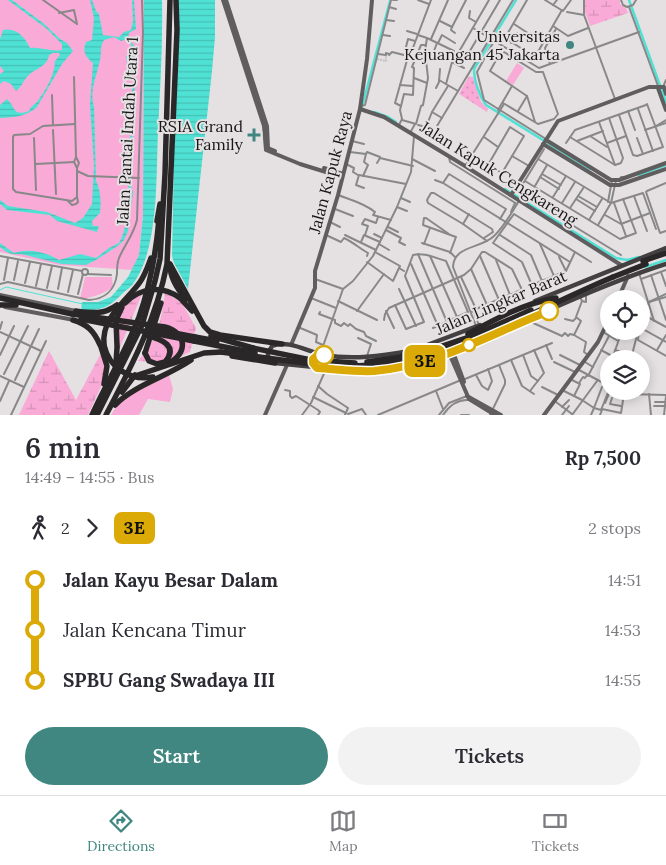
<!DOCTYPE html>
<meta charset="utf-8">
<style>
body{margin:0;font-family:Lora,serif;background:#f2f2f3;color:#2b2b33;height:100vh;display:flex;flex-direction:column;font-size:19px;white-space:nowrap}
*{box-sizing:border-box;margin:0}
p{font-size:16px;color:#7c7c81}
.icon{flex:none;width:28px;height:28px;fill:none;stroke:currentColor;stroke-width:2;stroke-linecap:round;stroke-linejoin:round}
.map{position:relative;height:415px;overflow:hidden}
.side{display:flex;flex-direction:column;background:#fff;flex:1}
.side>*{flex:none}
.badge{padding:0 10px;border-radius:8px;font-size:18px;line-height:32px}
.tools{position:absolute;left:600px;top:290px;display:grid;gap:10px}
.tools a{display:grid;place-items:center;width:50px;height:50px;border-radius:50%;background:#fff;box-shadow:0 2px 12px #0003;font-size:25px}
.map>.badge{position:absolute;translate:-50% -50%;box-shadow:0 0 0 2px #fff}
.legs{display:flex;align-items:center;gap:8px;height:55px;padding:0 25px;font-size:16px}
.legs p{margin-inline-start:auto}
.summary{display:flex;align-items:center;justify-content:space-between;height:85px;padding:0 25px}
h1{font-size:28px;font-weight:600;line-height:38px}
.cta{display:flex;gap:10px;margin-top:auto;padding:10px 25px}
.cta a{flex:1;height:58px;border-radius:30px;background:#418781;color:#fff;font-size:20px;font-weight:600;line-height:58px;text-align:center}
.cta a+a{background:#f2f2f3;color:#2b2b33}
ul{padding:0 25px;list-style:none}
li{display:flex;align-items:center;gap:18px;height:50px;font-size:19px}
li i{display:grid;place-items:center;width:8px;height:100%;margin:0 6px;background:currentColor}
li i::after{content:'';width:12px;height:12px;margin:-6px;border:4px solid;border-radius:50%;background:#fff}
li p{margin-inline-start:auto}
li:first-child i{background:linear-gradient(#0000 50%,currentColor 0)}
li:last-child i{background:linear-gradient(currentColor 50%,#0000 0)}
.dock{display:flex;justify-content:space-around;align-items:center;height:70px;border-top:1px solid #e1e1e2;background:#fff;font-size:14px;color:#7c7c81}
.dock a{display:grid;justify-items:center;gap:2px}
.dock .selected{color:#418781}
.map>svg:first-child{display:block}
.grass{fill:#f9aad6}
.wetland{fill:url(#wetland-marsh)}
.park{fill:url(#park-dots)}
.water{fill:url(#water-rules)}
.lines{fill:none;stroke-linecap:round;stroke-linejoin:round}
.stream{stroke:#50e1d5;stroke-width:1}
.canal{stroke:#50e1d5;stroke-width:2.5}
.street-tunnel{stroke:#c6c3c4;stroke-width:2;stroke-dasharray:2 1;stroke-linecap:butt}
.street{stroke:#898889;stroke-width:2}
.secondary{stroke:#5f5d5e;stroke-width:4}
.primary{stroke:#424041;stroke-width:4.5}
.highway{stroke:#2a2729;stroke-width:5.5}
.highway-bridge{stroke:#2a2729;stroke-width:5.5}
.line-1-casing{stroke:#fff;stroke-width:11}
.line-1{stroke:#dbaa07;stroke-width:8}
.poi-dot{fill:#418781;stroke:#e5e1e3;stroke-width:2}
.stop-1-dot{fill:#fff;stroke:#dbaa07;stroke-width:2.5}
.labels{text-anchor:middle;stroke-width:4;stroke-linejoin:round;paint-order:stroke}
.poi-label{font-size:16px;fill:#181717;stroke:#e5e1e3;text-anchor:end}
.street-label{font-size:16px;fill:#181717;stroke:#e5e1e3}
</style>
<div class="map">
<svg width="666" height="415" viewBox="0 0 666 415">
<defs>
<pattern id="wetland-marsh" width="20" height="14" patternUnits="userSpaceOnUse" patternTransform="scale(1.25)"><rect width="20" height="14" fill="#f9aad6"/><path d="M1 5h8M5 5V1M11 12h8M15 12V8" fill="none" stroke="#d592b7"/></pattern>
<pattern id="park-dots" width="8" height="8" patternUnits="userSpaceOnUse" patternTransform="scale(1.25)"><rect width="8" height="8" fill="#f9aad6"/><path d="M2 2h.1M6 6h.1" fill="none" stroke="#d592b7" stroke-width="1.8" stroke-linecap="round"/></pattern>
<pattern id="water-rules" width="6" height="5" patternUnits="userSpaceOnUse" patternTransform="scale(1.25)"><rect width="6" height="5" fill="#50e1d5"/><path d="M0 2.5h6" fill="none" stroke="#45c0b6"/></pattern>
</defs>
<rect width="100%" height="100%" fill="#e5e1e3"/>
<g class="grass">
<path d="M0,0h144l-1,215 -4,40 -7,15 -72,-5 -60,-13z"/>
<path d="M517,63l7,5 -11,17 -7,-4z"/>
<path d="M85,277h27l1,10c-11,8 -20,10 -33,12z"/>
<path d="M169,375l4,14 -3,13 -22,-3 -9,16h-28l9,-15z"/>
</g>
<g class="wetland">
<path d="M585,0h35v4l6,4 2,5 -38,13 -5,-14z"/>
<path d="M165,292l17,11 14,25 -6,24 -23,11 -29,-2c20,-25 23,-38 27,-69z"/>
<path d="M142,294l-23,56c0,-27 -4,-43 23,-56z"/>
<path d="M49,351l27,49 25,-47 4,16 -1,11 -16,35h-69z"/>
</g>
<path class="park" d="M469,76l1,1h3l8,25 7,7 -1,3 -28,-18z"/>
<g class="water">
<path d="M8,0h4l31,23 17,16 7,4 6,8 -11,13 -25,43c-11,10 -23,10 -37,11v-13l7,-6c9,8 5,18 22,12 2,-5 5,-6 8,-9 8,-11 18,-27 18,-41l5,-6 -1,-2h-6l-4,2c-2,12 -13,13 -20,20 -6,5 -7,12 -13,16l-5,-7 -7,-3 -4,3v-10l4,-3 -4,-5v-27l3,-9c13,-3 22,7 27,18 11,-1 21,4 32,2v-6l-15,-15z"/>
<path d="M90,0h2l4,11 3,3 4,21 16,2 5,-5 7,-2 2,-9 -1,-21h2l2,29 -7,4 -1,6 6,6 1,34 -3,85c-1,10 -4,18 1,28l-5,39 -4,9 -5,5 -23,15 -10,5 -24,-1 -41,-10c-10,1 -14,-1 -21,-7v-4l14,10c15,-5 32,-1 45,7l21,-6 16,4 13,-10 10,-5 3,-6 3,-10 -1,-5 4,-6v-10l3,-14 -3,-5v-13l2,-7v-8l-2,-17 4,-10 -3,-24 4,-8 -1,-10 2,-8 -6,-12 -2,-14 4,-2 1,-10 -4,-5 -6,2 -7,-4 -10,3c-5,9 -2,11 -4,20 -3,15 -11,31 -6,47l2,74c5,10 5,21 4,32l-8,8 1,5h6l-2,6 -40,-11 -7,-6 -43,-5 -7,-6v-4l8,6 39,6 28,11 8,-5 9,-14 2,-38 -4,-62 3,-41c-7,-6 -11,-11 -7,-21l6,-2 2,-22z"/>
<path d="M144,0h18c1,44 -2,89 -4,133 -2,43 1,112 -23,148 -3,5 -7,8 -11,11 -15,16 -22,18 -43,19l1,-9h16l13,-5 17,-20 11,-22 4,-40z"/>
<path d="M177,0h38v37l-3,34 -24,218 -14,-26 -2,-7z"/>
</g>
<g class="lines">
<path class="stream" d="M0,290l6,-3 77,17"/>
<g class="canal">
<path d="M516,0l-42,69c0,12 5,26 12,36l104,64"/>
<path d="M629,0l37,102"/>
<path d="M362,107l28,-106"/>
<path d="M374,112l14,5 8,5"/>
<path d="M639,175l27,-10"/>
<path d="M505,189l111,69 11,2 12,-3"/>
<path d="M644,266l1,1 21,-7"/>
</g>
<path class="street-tunnel" d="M377,59l9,2v-6"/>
<g class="street">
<path d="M43,0l34,24"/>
<path d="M393,0h4"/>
<path d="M418,0l11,4"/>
<path d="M527,0l-22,38 30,19 27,-47"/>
<path d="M545,0l18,11 8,-11"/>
<path d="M584,0v15l31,84"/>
<path d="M621,0l2,5 4,2 6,-2 3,-5"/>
<path d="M553,5l4,-5"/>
<path d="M389,7l7,2"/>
<path d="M629,7l29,79"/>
<path d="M470,11l-1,7 7,4"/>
<path d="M567,12l17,3"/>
<path d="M59,13l15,-3 3,14"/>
<path d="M386,20l8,1"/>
<path d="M440,21l12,6 14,-27"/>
<path d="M514,24l29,19"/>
<path d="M553,26l15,10 20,-8"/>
<path d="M452,27l-1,3 4,3"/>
<path d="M473,28l66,40 100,-36"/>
<path d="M407,31l10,3"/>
<path d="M383,35l7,1"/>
<path d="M418,35l9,3"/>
<path d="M431,39l17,-39"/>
<path d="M494,41l-17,31 7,28 62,39"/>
<path d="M437,43l-3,8 3,3"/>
<path d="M438,43l4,-8 13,8"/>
<path d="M511,43l6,-10"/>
<path d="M406,47l2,-8 7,2"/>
<path d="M378,54l8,1v-2l3,1v1l3,-3 16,4"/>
<path d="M453,62l36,-62"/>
<path d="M550,64l-5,-16 11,-19"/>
<path d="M461,66l39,-66"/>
<path d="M74,77l2,80"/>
<path d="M414,78l13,5"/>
<path d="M439,80l19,11"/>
<path d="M446,84l6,-22 12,6"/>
<path d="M400,85l13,1"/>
<path d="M663,87l3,-7"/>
<path d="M436,88l3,-6 1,-13"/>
<path d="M52,95l1,30"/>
<path d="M503,103l35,21 16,-5 4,-5 -15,-42h-7l-32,-20 -5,3 -9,16 37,25 8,26"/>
<path d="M361,106l4,-1 26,-105"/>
<path d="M401,106l-6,-3 14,-50h2l20,-53"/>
<path d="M638,109l15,42"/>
<path d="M498,110l14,-24"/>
<path d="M518,111l9,-15"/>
<path d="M628,111l7,19"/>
<path d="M442,118l-10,-6 16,-26"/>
<path d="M609,118l14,40 -2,5 -6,2"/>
<path d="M402,120l14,4 5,-18 2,-1 5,-27 -3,-27 2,-13 27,13"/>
<path d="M599,122l16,43"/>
<path d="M75,124l-32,2 -13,8 -16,1 -1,2v52l3,3 56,9 5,-4v-29l2,-5 -3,-6 -2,5 3,6"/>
<path d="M399,125l3,-6 -2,-9 4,-16 9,1 1,-27 -2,-1 9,-22h5"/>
<path d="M418,125l8,2 6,-15"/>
<path d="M437,126l76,-126"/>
<path d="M656,126l10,-6"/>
<path d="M510,127l14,9 -22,37 -14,-8z"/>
<path d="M53,130l3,64"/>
<path d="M645,130l21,-7"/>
<path d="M410,133l5,-9"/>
<path d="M590,136l17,11"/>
<path d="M484,137l14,10"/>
<path d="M570,137l45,28"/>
<path d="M34,138l2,52"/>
<path d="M637,138l6,16"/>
<path d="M352,141l12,3"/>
<path d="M577,141l26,-10"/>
<path d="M566,143l9,-13 71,-25 1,-1 16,43 -26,9 -4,-1 -14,-40"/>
<path d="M607,143l19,-7"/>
<path d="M350,152l16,2 1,-2 13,5v1l33,8"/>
<path d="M512,156l17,10"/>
<path d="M449,157l1,5 67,42"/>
<path d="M412,159l23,12"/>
<path d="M538,159l73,44 32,-10 13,36"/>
<path d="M377,163l3,-5"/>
<path d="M36,164l38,-2"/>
<path d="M346,164l8,4 -1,4 5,3"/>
<path d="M465,166l39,-62"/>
<path d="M77,171l11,5 51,2"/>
<path d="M542,174l19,11"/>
<path d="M363,176l5,-11 -4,-3 2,-8"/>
<path d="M540,177l19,12"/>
<path d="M621,177h6"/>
<path d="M435,180l8,3"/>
<path d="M525,181l95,58 16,-6 -13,-34"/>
<path d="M666,183l-19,8 -1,1 14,41 6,-2"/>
<path d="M535,186l12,-21"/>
<path d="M364,188l-8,-3 3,-10 47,9"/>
<path d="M515,190l106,65"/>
<path d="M518,192l26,-43"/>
<path d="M338,195c13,5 26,8 37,17l-2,3 18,5"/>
<path d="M578,196l19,11"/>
<path d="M634,196l13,35"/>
<path d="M553,197l13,-21"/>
<path d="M401,198l9,4"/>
<path d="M576,199l19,12"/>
<path d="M68,201l4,4 4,-1 2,-2 -1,-5"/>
<path d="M608,202l4,-22"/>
<path d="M562,203l13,-21"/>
<path d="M614,203l12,33"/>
<path d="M397,207l10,4"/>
<path d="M570,208l14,-21"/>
<path d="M335,209l18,7"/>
<path d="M511,212l4,-9"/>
<path d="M605,215l16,9 29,-11"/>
<path d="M500,219l6,-10 -57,-35 -6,9 127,79"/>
<path d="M589,220l13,-21"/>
<path d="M330,222l10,5"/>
<path d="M463,224l6,-10"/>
<path d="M598,225l13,-22 5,-23"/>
<path d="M388,227l10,5"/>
<path d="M386,230l15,8 -2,4 6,3"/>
<path d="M374,234l8,4"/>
<path d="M449,234l-23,-16h-2l-1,7 33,12 -6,16"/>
<path d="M326,235l15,7 3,-4c9,4 15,10 24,15l-1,3"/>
<path d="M345,235l31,15"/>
<path d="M365,235l3,-9 -6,-2 3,-5 11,4 2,-6"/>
<path d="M500,235l31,20 11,26"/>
<path d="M484,238l9,-6 -1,-3 -58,-36h-3l-4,7 1,3 35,21 24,17"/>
<path d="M361,242l3,-7 16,7"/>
<path d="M422,243l28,9 5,5"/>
<path d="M379,244l10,6"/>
<path d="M424,244l6,-16"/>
<path d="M540,244l14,32"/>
<path d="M375,252l25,14 -1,2 5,3"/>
<path d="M418,254l29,68"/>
<path d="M0,256l82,15"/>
<path d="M430,256l27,61"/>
<path d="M480,256l19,44"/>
<path d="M559,257l7,14"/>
<path d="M496,260l14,35"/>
<path d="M367,262l26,19 6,-13"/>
<path d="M411,264l27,62"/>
<path d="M471,269l16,36"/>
<circle cx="85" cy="272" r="3"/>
<path d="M661,272l5,14"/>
<path d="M639,273l15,48"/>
<path d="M87,274l24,1"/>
<path d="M651,275l15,45"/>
<path d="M461,277l15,32 45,-19"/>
<path d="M315,279l28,10"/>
<path d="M641,279l25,-9"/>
<path d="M4,280l4,-22"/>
<path d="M14,280l4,-19"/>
<path d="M25,283l5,-21"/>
<path d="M0,284l8,-2 81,18c16,-1 26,-10 28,-26 0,-6 0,-11 2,-16 6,-14 14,-22 18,-38l6,-188 -1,-32"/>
<path d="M532,285l34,-14 9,-19"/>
<path d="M36,286l5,-22"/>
<path d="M47,288l5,-22"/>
<path d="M58,289l4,-21"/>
<path d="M399,289l17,37"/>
<path d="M534,290l-12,-28 -29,-19 21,-29 77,48"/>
<path d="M68,292l5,-22"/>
<path d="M78,294l5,-20"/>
<path d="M311,298l25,10"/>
<path d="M338,301l39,19"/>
<path d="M582,301l4,1v-6"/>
<path d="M649,302l17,-5"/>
<path d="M395,305l11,24 18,-7 -19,-46 8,-21c11,-3 22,3 33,6l22,51 -35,16"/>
<path d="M641,305l3,2 -3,11"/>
<path d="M357,311l27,-37"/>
<path d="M386,311l8,17"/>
<path d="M471,311l3,1 4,11"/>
<path d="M320,312l-1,2 16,6v3l6,3 3,-3 4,3 2,-2 6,5 8,3 2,4 10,5"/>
<path d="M644,315l22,12"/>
<path d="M529,319l2,3 31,14 3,-3 3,3 2,-2 4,1"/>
<path d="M565,319l8,2 3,-3"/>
<path d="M384,320l1,-6 4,-6 75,-33 7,-6 11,-17h3l27,17 12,25"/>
<path d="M641,324l8,-22 17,-8"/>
<path d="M476,326l-23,-59c1,-22 28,-18 41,-31 10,-9 18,-24 25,-35"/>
<path d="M298,327l19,8 -1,7 7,3"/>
<path d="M641,328l25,14"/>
<path d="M0,329l2,-7"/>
<path d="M639,331l-1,9 28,16"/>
<path d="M0,332l41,19"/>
<path d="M603,332l15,9"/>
<path d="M574,335l7,-14 -5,-4 6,-16 -2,-4"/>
<path d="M574,335l12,7 -2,10 4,3"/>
<path d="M610,336l3,-5"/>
<path d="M358,338l13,6 -4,12"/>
<path d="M546,345l6,14"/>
<path d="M601,350l11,6"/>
<path d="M615,350l17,5 6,-24"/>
<path d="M657,350l9,-15"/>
<path d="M321,352l22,-63 10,-8 20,-25 24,-49 14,-35 3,-36"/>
<path d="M0,355l14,-29"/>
<path d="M523,355l8,21 7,5"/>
<path d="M560,355l20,10"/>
<path d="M612,359l10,-28"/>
<path d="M511,360l11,26 12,8"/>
<path d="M554,362l21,10"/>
<path d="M585,362l8,5"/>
<path d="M579,370l30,16"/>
<path d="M4,374l24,-48"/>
<path d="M476,375l6,11 6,4 4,-9 -4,-12"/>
<path d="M0,376l24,11"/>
<path d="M588,376l21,-40"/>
<path d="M465,379l87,-36"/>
<path d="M15,380l24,-51"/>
<path d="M572,380l8,4 -6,12"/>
<path d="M579,383l4,-6 2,1 2,-3"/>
<path d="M603,384l6,-17"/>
<path d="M318,386l9,8 21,14 -3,7"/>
<path d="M542,387l16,8"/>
<path d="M285,390l5,1v5l2,2 4,-2 22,14 2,2 -2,3"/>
<path d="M436,391l7,18"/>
<path d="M530,391l14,-18 -10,-23"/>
<path d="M564,391l18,9 12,8 8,-21"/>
<path d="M619,391l7,3 40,1"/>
<path d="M649,394l2,21"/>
<path d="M313,397l33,16"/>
<path d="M612,398l-2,6 11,2"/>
<path d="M0,401l9,-20"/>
<path d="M556,402l16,12"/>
<path d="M655,402h10"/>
<path d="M605,403l5,-12"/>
<path d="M654,406h12"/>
<path d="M562,407l7,-7"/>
<path d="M602,409l19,4 3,-19"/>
<path d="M348,414l14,-5 4,6"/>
<path d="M11,415l35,-74"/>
<path d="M302,415l9,-12 15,-34"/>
<path d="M378,415l83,-35"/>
<path d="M439,415l10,-12 18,-7"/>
<path d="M443,415c6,-9 15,-16 26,-15"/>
<path d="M461,415h8"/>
<path d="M490,415l15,-31v-4l-6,-15"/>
<path d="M562,415l7,-9"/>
<path d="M572,415l25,-34"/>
<path d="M591,415l3,-7 7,2 8,-20"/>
<path d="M600,415l2,-5"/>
<path d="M664,415l2,-19"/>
</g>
<g class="secondary">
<path d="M223,0l41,126 2,24 34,14 42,13"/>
<path d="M226,0l41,126 1,22 7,3"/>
<path d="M658,88l8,22"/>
<path d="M360,109l24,8 81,49 156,99"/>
<path d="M546,140l65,40h8l47,-17"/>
<path d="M543,144l67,41h9l47,-16"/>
<path d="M324,168l19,6"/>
<path d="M511,195l47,-74 91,-34h15l2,7"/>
<path d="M0,295l76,16"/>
<path d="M618,299l10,-23"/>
<path d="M5,307l69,13"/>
<path d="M291,345l24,-57v-17l23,-76 22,-86 7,-50 5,-59"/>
<path d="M453,352l11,30"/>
<path d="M449,353l20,46 26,16"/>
<path d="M467,396l34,19"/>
<path d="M265,415l22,-50"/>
<path d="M544,415l54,-73 11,-23"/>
</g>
<g class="primary">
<path d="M535,301l131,-53"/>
<path d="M422,347l58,-22"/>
<path d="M354,371l-79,-8 -7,-5v-5l4,-7c16,-7 36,6 52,9 29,5 57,1 86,-4"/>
<path d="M362,371c62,0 121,-31 176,-56 42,-19 84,-37 128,-51"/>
</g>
<g class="highway">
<path d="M157,221l3,-17"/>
<path d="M643,261l23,-8"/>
<path d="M170,264l34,62 6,6 10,3 62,9"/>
<path d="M170,265c0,12 8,25 16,34"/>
<path d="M0,298l72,16"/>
<path d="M180,298l12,13"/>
<path d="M0,305h16"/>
<path d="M76,311c15,2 28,4 41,-6"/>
<path d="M73,320c14,4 21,11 27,25"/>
<path d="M468,334c27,-15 57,-31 88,-36"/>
<path d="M211,336l42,12"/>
<path d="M195,337l22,4"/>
<path d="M194,341l51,10"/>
<path d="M104,345c-3,-28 22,-43 36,-63 5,-7 8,-16 11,-24"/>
<path d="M117,346l-1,-26 6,-13"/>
<path d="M101,347l6,19 -3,18"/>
<path d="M145,353l16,-50"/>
<path d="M421,353l51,-17 59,-26"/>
<path d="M403,355l22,-6"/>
<path d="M232,356l43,7"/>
<path d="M289,361l16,2"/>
<path d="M367,362l41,-6"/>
<path d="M116,363l1,-15"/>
<path d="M355,366c95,-5 173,-53 258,-89"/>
<path d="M352,371l13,-2"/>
<path d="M132,377l72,-24 17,-1"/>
<path d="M122,392l13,-17"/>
<path d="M115,405c18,-19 53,-29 76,-45"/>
<path d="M92,415c15,-33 34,-64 47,-98 11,-31 17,-64 20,-98"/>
<path d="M97,415l45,-90 13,-44 5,-22 5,-85 5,-174"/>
<path d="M106,415c26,-50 50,-95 61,-151l10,-234 -1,-30"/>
</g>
<g class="highway-bridge">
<path d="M613,277l33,-13"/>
<path d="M125,303c16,-16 37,-18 55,-5"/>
<path d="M72,314l93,13c25,7 22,31 -2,38"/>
<path d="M81,319l113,22"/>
<path d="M153,329l42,8"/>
<path d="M104,345c5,23 26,36 49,32"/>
<path d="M253,348l58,12 44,3"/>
<path d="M245,351l10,2"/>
<path d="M221,352l68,9"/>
<path d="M145,353l4,8 8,3 8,-2c14,-16 -4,-23 -17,-26"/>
<path d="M305,363l11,1"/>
</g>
</g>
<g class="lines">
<defs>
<path id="line-1" d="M324,355l-5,-1 -6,5v4l4,5c19,1 38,4 57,3 63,-5 118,-38 175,-60"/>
</defs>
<use href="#line-1" class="line-1-casing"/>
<use href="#line-1" class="line-1"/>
</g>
<g class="poi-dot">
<circle cx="570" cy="45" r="5"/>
<path d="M251.5 127.5h5v5h5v5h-5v5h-5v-5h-5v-5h5z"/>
</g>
<g class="stop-1-dot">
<circle cx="549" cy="311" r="9"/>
<circle cx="469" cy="345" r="6"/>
<circle cx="324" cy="355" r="9"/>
</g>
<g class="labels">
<g class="poi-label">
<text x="560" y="42">Universitas<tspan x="560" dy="18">Kejuangan 45 Jakarta</tspan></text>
<text x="243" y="132">RSIA Grand<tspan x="243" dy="18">Family</tspan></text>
</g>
<g class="street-label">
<text transform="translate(127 131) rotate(-87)" y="6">Jalan Pantai Indah Utara 1</text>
<text transform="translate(330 172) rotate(-75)" y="6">Jalan Kapuk Raya</text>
<text transform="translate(499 173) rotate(32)" y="6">Jalan Kapuk Cengkareng</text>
<text transform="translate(501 302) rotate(-23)" y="6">Jalan Lingkar Barat</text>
</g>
</g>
</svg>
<div class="tools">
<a><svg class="icon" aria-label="locate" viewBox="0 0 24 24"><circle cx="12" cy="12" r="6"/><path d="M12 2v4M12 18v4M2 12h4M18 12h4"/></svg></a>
<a><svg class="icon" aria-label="layers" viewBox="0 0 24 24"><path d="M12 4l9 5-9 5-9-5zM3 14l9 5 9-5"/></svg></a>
</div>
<b class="badge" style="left:425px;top:361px;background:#dbaa07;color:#111">3E</b>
</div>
<section class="side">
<div class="summary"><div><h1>6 min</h1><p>14:49 – 14:55 · Bus</p></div><b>Rp 7,500</b></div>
<div class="legs"><svg class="icon" aria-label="walk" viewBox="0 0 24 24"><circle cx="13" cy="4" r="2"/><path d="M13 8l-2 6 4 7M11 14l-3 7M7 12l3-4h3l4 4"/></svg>2<svg class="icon" aria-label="forward" viewBox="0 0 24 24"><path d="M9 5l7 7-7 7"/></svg><b class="badge" style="background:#dbaa07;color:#111">3E</b><p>2 stops</p></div>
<ul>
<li><i style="color:#dbaa07"></i><b>Jalan Kayu Besar Dalam</b><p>14:51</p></li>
<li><i style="color:#dbaa07"></i><span>Jalan Kencana Timur</span><p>14:53</p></li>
<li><i style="color:#dbaa07"></i><b>SPBU Gang Swadaya III</b><p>14:55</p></li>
</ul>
<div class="cta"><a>Start</a><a>Tickets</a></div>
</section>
<nav class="dock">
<a class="selected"><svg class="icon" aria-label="directions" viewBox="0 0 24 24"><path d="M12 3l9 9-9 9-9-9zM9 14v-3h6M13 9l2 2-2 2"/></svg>Directions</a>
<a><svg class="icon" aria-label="map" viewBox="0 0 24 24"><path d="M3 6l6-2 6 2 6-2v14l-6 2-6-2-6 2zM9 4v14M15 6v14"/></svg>Map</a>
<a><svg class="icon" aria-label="tickets" viewBox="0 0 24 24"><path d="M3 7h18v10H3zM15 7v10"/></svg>Tickets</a>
</nav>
